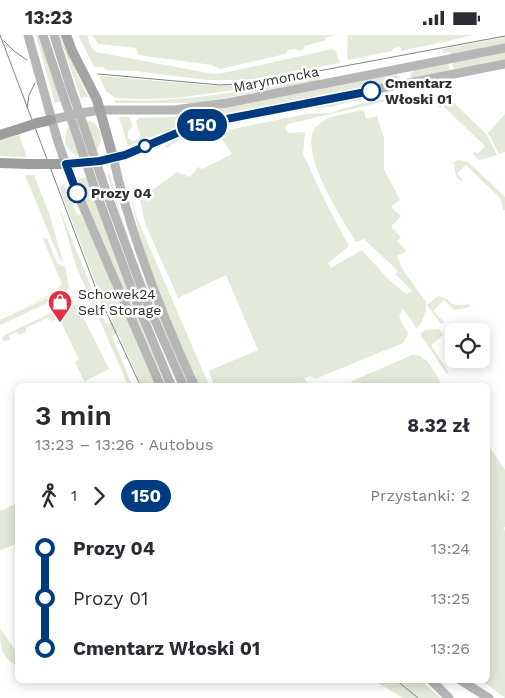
<!DOCTYPE html>
<html lang="pl">
<meta charset="utf-8">
<style>
body{margin:0;font-family:"Work Sans",sans-serif;background:#f2f2f3;color:#2b2b33;height:100vh;display:flex;flex-direction:column;font-size:19px;white-space:nowrap}
*{box-sizing:border-box;margin:0}
p{font-size:16px;color:#7c7c81}
.icon{flex:none;width:28px;height:28px;fill:none;stroke:currentColor;stroke-width:2;stroke-linecap:round;stroke-linejoin:round}
.map{position:relative;flex:1;overflow:hidden}
.sheet{position:absolute;left:15px;top:348px;width:475px;height:300px;display:flex;flex-direction:column;background:#fff;border-radius:8px;box-shadow:0 2px 12px #0003}
.sheet>*{flex:none}
.badge{padding:0 10px;border-radius:16px;font-size:18px;line-height:32px}
.controls{position:absolute;left:445px;top:288px;display:grid;gap:10px}
.controls a{display:grid;place-items:center;width:45px;height:45px;border-radius:8px;background:#fff;box-shadow:0 2px 12px #0003;font-size:25px}
.map>.badge{position:absolute;translate:-50% -50%;box-shadow:0 0 0 2px #fff}
.legs{display:flex;align-items:center;gap:8px;height:55px;padding:0 20px;font-size:16px}
.legs p{margin-inline-start:auto}
.headline{display:flex;align-items:center;justify-content:space-between;height:85px;padding:0 20px}
h1{font-size:28px;font-weight:600;line-height:38px}
ul{padding:0 20px;list-style:none}
li{display:flex;align-items:center;gap:18px;height:50px;font-size:19px}
li i{display:grid;place-items:center;width:8px;height:100%;margin:0 6px;background:currentColor}
li i::after{content:'';width:12px;height:12px;margin:-6px;border:4px solid;border-radius:50%;background:#fff}
li p{margin-inline-start:auto}
li:first-child i{background:linear-gradient(#0000 50%,currentColor 0)}
li:last-child i{background:linear-gradient(currentColor 50%,#0000 0)}
.status{display:flex;justify-content:space-between;align-items:center;height:35px;padding:0 25px;background:#fff;direction:ltr}
.status svg{height:14px;fill:currentColor}
.map>svg:first-child{display:block}
.green{fill:#e3ead9}
.lines{fill:none;stroke-linecap:round;stroke-linejoin:round}
.secondary{stroke:#b6b6b6;stroke-width:9}
.primary{stroke:#a4a4a4;stroke-width:10}
.trunk{stroke:#9c9c9c;stroke-width:10}
.tram{stroke:#818181;stroke-width:1}
.secondary-bridge{stroke:#b6b6b6;stroke-width:9}
.trunk-bridge{stroke:#9c9c9c;stroke-width:10}
.line-1-casing{stroke:#fff;stroke-width:11}
.line-1{stroke:#003b80;stroke-width:8}
.stop-1-dot{fill:#fff;stroke:#003b80;stroke-width:2.5}
.labels{text-anchor:middle;stroke-width:5;stroke-linejoin:round;paint-order:stroke}
.street-label{font-size:14px;fill:#2c2c2c;stroke:#fff}
.stop-label{font-size:14px;font-weight:bold;fill:#2c2c2c;stroke:#fff;text-anchor:start}
.poi-label{font-size:14px;fill:#2c2c2c;stroke:#fff;text-anchor:start}
</style>
<div class="status"><b>13:23</b><svg viewBox="0 0 49 12"><path d="M0 12V9h3v3zM5 12V6h3v6zM10 12V3h3v9zM15 12V0h3v12zM26 1h20v11H26zM47 4h2v5h-2z"/></svg></div>
<div class="map">
<svg width="505" height="663" viewBox="0 0 505 663">
<rect width="100%" height="100%" fill="#fff"/>
<g class="green">
<path d="M36,0h3l22,67 -6,1z"/>
<path d="M59,0h2l16,39 11,23 -7,1z"/>
<path d="M78,0h9l4,12 5,5 117,22 10,-1 109,-24 4,2 4,12 -85,16 -15,1h-33l-72,-9 -29,-1 -3,-3h-9z"/>
<path d="M92,0h244l-11,3 1,2 -22,6 1,2 -5,3 -5,-2 -7,1 -3,4 -65,15 -8,-4 -74,-10 -2,-7 -38,-4z"/>
<path d="M347,0h128l-74,16v-4l-7,1 -2,3 -44,9c-2,-9 1,-16 -1,-25z"/>
<path d="M505,2v7l-54,11 -1,-3 -7,1 -1,-4z"/>
<path d="M505,16v9l-51,10 -2,-8z"/>
<path d="M448,28l2,8 -37,8 -2,-2 -1,-3 4,-4z"/>
<path d="M316,39l1,1 -82,15 -59,8 -30,1 -31,-1 -9,-7 -7,-15 119,10 40,-2z"/>
<path d="M395,39l5,3 -1,4 -203,39 -68,26 -9,-29h10l3,6v5l-4,3v8l3,-1 -1,2 2,1 9,-3 -5,-17 3,-3 35,-1 14,-2z"/>
<path d="M320,41v2l-3,3 -120,22h-82v-3c69,3 137,-10 205,-24z"/>
<path d="M366,59l1,4 -37,9 -25,2 -97,20 -29,11 -12,8 -2,-2 17,-10 42,-13z"/>
<path d="M396,62l3,1 -111,26 -3,4 3,5 17,-1 -2,22 24,51 22,41 -21,17 3,5 31,-18 26,29 18,15 6,-3 -17,-17 3,-3 -34,-32 -8,3c-13,-22 -61,-94 -39,-116 11,-11 29,-12 43,-16l4,1 2,8 11,-3 7,22v31l16,31 -9,7 10,9 -10,11 10,10 -4,4 8,8 1,3 -9,4 6,14 23,32c1,10 -3,19 -9,27l-14,-20 -4,8 9,17 -5,9 -88,36 -4,-3 -7,2 4,6 -9,1 6,-3 -9,3h-82l-5,-14 49,-21 -32,-75 -48,23 -33,-75 -5,-24 37,-27 13,5 8,-10 4,2 30,-15 -15,-22 90,-18 23,-1 26,-8z"/>
<path d="M448,62l39,38 10,20 -18,5 -6,-6 3,-2 2,2 7,-8 -42,-40 -3,2 -2,-2 3,-6z"/>
<path d="M505,79v38l-6,2 -11,-21z"/>
<circle cx="83" cy="103" r="18"/>
<path d="M19,100l8,22 -27,-1v-16z"/>
<path d="M458,125l10,2 37,35v13h-2l-2,-11 -35,-34 -9,9 6,6 -2,1 -5,-5 -2,-14z"/>
<path d="M107,139h3c16,73 50,143 81,211h-4c-30,-69 -58,-138 -80,-211z"/>
<path d="M125,139l12,44 72,167h-10l-19,-42 -35,-86z"/>
<path d="M25,140h9l16,41 13,46 -2,-1 -4,-8z"/>
<path d="M87,143l45,124 36,83h-3l-4,-8 -85,-198z"/>
<path d="M64,149l13,31 3,-1 11,19 65,152h-15l-23,-52 -6,3 20,49h-4l-52,-119 -17,-59 47,117 7,-2 -18,-41 -36,-94z"/>
<path d="M47,203l10,25 8,4 4,21 -7,6h-9l-53,25 53,-26 9,-9 -19,-45z"/>
<path d="M54,260l9,1 -63,29v-5z"/>
<path d="M438,261l9,3c4,7 14,7 22,5l1,3 -16,3 -10,-10 -11,11 11,11 -3,2 -14,-19z"/>
<path d="M70,269l7,1 32,64 -24,12 1,4 -11,-23 4,-3 -20,-41 -8,3 -2,-4 -23,11v4l-7,3 -2,-3 -8,4 1,4 -6,1 -2,-3 3,-3z"/>
<path d="M439,294l4,6 -12,10 18,28 -2,1 -27,-40 5,-4z"/>
<path d="M412,320c15,-2 23,19 30,30h-96l6,-3v-1z"/>
<path d="M488,410l17,25v57l-2,1 2,3v167l-24,-18h7z"/>
<path d="M17,468v41l-17,6v-39z"/>
<path d="M0,593l17,25v11l-1,2c-16,-11 -16,-20 -16,-38z"/>
<path d="M373,645h47l21,18h-38z"/>
</g>
<g class="lines">
<g class="secondary">
<path d="M28,0l30,107 12,34 90,209"/>
<path d="M43,0l17,51"/>
<path d="M54,0l15,48"/>
<path d="M51,85l30,-7 20,-3h73l53,-7 278,-55"/>
<path d="M106,156l40,109 37,85"/>
<path d="M96,157l41,111 34,82"/>
<path d="M194,350c-34,-74 -63,-148 -81,-228l15,-4 49,-20 39,-12 289,-57"/>
<path d="M431,645l18,18"/>
<path d="M460,645l29,18"/>
</g>
<path class="primary" d="M66,129l34,-3 13,-4 -16,-57 -25,-49 -6,-16"/>
<g class="trunk">
<path d="M37,88l14,-3"/>
<path d="M0,100l16,-5"/>
<path d="M0,128l29,1"/>
<path d="M49,129h17"/>
</g>
<g class="tram">
<path d="M0,0l98,259 42,91"/>
<path d="M4,6l10,10 13,9"/>
<path d="M98,39l122,11 34,-2 251,-47"/>
<path d="M27,73l2,-13 6,-12"/>
<path d="M396,645l22,18"/>
</g>
<g class="secondary-bridge">
<path d="M69,48l37,108"/>
<path d="M60,51l36,106"/>
</g>
<g class="trunk-bridge">
<path d="M16,95l21,-7"/>
<path d="M29,129h20"/>
</g>
</g>
<g class="lines">
<defs>
<path id="line-1" d="M77,158l-11,-29 34,-3 25,-6 52,-22 39,-12 155,-30"/>
</defs>
<use href="#line-1" class="line-1-casing"/>
<use href="#line-1" class="line-1"/>
</g>
<defs>
<symbol id="shop-pin" viewBox="-11 -11 22 30"><path d="M0 17L-7.5 6A9.5 9.5 0 1 1 7.5 6Z" fill="#e42e42" stroke="#fff"/><path d="M-5-2.5h2.3a2.7 3.5 0 0 1 5.4 0H5L5.5 6h-11ZM-1.5-2.5h3a1.5 2.3 0 0 0-3 0Z" fill="#fff"/></symbol>
</defs>
<g fill-rule="evenodd">
<use href="#shop-pin" x="46" y="253" width="28" height="38"/>
</g>
<g class="stop-1-dot">
<circle cx="371" cy="56" r="9"/>
<circle cx="145" cy="111" r="6"/>
<circle cx="77" cy="158" r="9"/>
</g>
<g class="labels">
<g class="street-label">
<text transform="translate(276 44) rotate(-11)" y="5">Marymoncka</text>
</g>
<g class="stop-label">
<text x="385" y="53">Cmentarz<tspan x="385" dy="16">Włoski 01</tspan></text>
<text x="91" y="163">Prozy 04</text>
</g>
<g class="poi-label">
<text x="78" y="264">Schowek24<tspan x="78" dy="16">Self Storage</tspan></text>
</g>
</g>
</svg>
<div class="controls">
<a><svg class="icon" aria-label="locate" viewBox="0 0 24 24"><circle cx="12" cy="12" r="6"/><path d="M12 2v4M12 18v4M2 12h4M18 12h4"/></svg></a>
</div>
<b class="badge" style="left:202px;top:90px;background:#003b80;color:#fff">150</b>
<section class="sheet">
<div class="headline"><div><h1>3 min</h1><p>13:23 – 13:26 · Autobus</p></div><b>8.32 zł</b></div>
<div class="legs"><svg class="icon" aria-label="walk" viewBox="0 0 24 24"><circle cx="13" cy="4" r="2"/><path d="M13 8l-2 6 4 7M11 14l-3 7M7 12l3-4h3l4 4"/></svg>1<svg class="icon" aria-label="forward" viewBox="0 0 24 24"><path d="M9 5l7 7-7 7"/></svg><b class="badge" style="background:#003b80;color:#fff">150</b><p>Przystanki: 2</p></div>
<ul>
<li><i style="color:#003b80"></i><b>Prozy 04</b><p>13:24</p></li>
<li><i style="color:#003b80"></i><span>Prozy 01</span><p>13:25</p></li>
<li><i style="color:#003b80"></i><b>Cmentarz Włoski 01</b><p>13:26</p></li>
</ul>
</section>
</div>
